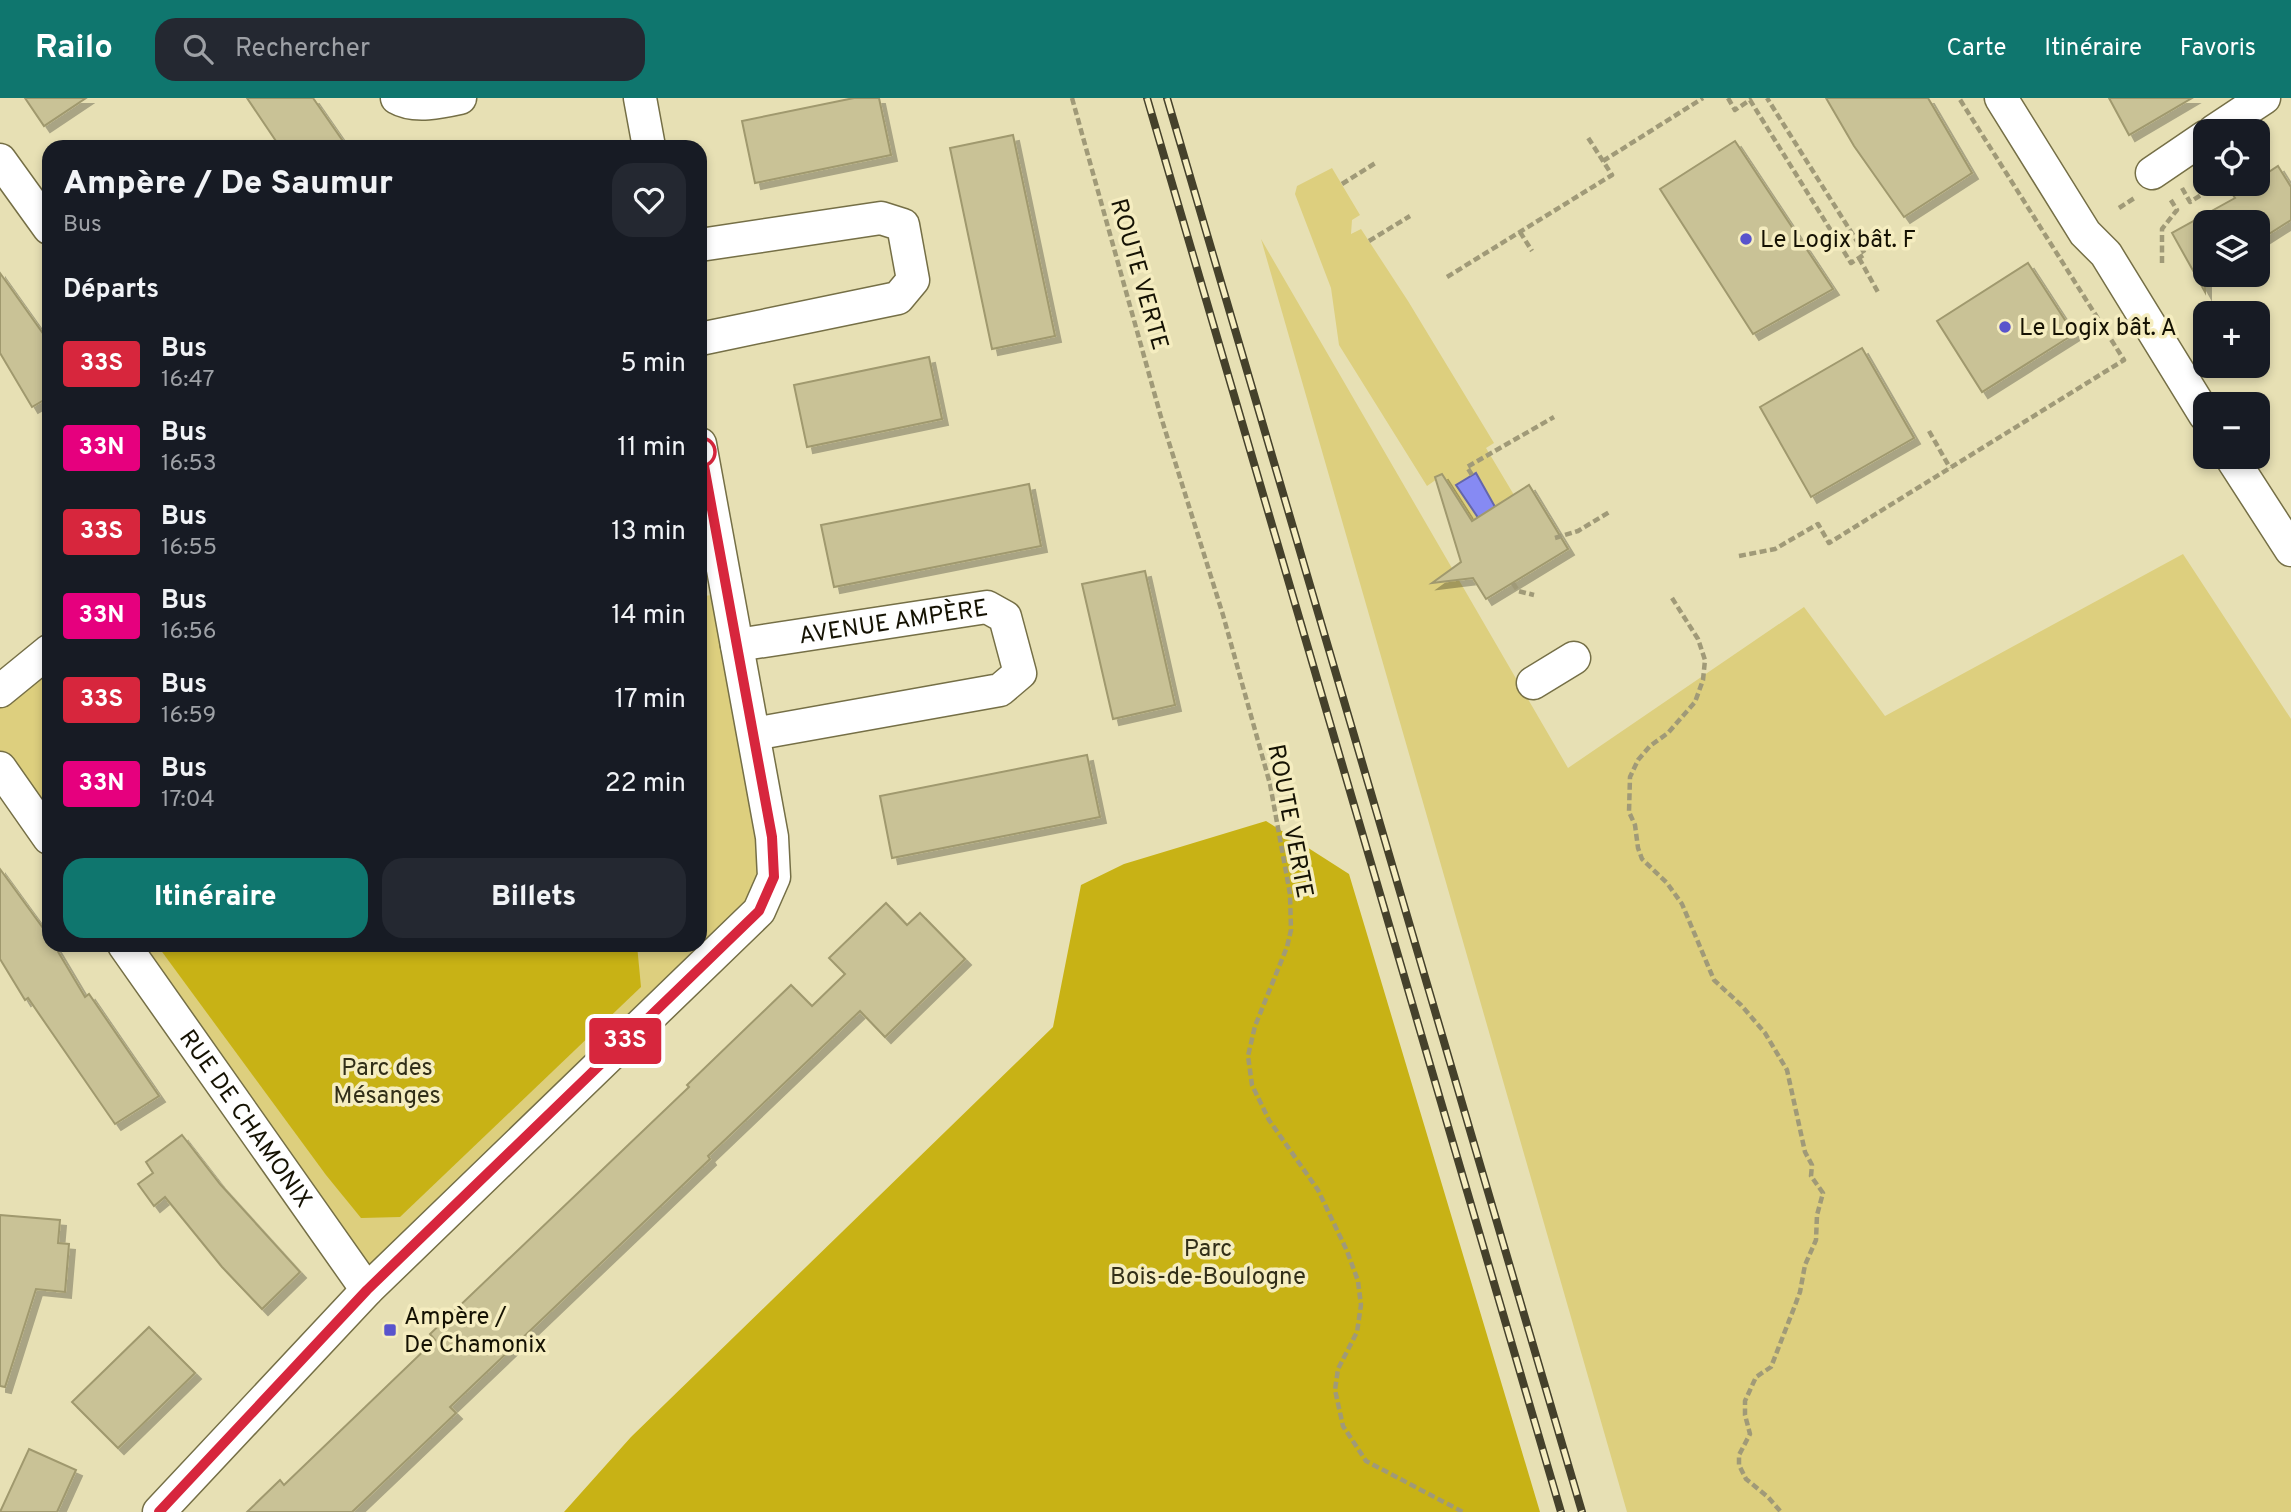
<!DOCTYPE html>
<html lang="fr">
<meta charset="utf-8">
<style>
body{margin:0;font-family:Overpass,sans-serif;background:#242831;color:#f1f3f6;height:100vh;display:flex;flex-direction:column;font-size:26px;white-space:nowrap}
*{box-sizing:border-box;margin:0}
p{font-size:23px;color:#9ea1a6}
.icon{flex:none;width:38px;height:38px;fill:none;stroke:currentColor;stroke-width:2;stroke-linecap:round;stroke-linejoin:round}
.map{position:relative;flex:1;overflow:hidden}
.panel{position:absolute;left:42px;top:42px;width:665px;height:812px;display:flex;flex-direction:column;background:#171b24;border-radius:21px;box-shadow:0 4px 10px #0003}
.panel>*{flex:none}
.badge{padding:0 14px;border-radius:5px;font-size:24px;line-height:46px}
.buttons{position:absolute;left:2193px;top:21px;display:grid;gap:14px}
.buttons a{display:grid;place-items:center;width:77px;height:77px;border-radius:14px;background:#171b24;box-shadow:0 4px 10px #0003;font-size:35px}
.map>.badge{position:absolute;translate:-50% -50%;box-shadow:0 0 0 4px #fff}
h2{padding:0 21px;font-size:26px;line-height:63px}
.round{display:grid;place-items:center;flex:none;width:74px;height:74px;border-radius:21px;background:#242831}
.overview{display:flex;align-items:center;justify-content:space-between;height:119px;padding:0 21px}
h1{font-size:33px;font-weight:800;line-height:52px}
.primary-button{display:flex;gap:14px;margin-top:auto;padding:14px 21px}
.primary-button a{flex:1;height:80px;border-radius:21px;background:#0f766e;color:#fff;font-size:28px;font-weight:800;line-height:80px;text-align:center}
.primary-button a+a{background:#242831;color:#f1f3f6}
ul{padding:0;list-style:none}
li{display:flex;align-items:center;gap:21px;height:84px;padding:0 21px}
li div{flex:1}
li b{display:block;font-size:26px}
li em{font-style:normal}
li .badge{min-width:77px;font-weight:700;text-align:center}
header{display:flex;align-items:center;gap:42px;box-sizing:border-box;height:98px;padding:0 35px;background:#0f766e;color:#fff}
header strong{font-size:33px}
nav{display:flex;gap:38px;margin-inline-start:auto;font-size:24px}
.search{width:490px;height:63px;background:#242831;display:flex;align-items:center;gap:18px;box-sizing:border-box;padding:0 24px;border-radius:21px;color:#9ea1a6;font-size:26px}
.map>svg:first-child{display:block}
.green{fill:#ddcf7e}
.forest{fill:#c8b215}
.water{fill:#868af3;stroke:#6466ab;stroke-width:2}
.building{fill:#c9c296;stroke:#a0996e;stroke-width:2;filter:url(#shadow)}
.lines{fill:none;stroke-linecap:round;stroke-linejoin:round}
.minor-casing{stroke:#756f46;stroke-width:35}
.path{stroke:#a09a78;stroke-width:4.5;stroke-dasharray:7 3.5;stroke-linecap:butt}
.minor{stroke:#fff;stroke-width:32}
.rail-casing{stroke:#45412b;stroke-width:8}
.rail{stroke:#f5edc0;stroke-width:5;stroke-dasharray:16;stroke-linecap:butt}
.line-casing{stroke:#fff;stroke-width:16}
.line{stroke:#d7263d;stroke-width:10}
.poi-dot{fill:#5954cc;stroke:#f5edc0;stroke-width:2.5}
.stop-dot{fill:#fff;stroke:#d7263d;stroke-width:3.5}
.labels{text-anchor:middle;stroke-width:7;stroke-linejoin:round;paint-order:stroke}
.poi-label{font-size:24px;fill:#151203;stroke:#f5edc0;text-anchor:start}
.street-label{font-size:24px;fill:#151203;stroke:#f5edc0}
.park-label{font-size:24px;fill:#322f18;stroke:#f5edc0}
</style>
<header>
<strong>Railo</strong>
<div class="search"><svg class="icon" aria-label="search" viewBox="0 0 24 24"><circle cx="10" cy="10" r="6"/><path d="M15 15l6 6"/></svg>Rechercher</div>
<nav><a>Carte</a><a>Itinéraire</a><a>Favoris</a></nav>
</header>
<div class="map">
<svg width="2291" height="1414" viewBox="0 0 2291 1414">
<defs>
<filter id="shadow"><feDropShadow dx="6" dy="6" stdDeviation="0" flood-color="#0004"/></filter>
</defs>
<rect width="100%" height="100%" fill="#e7e0b4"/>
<g class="green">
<path d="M1332,70l28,47 -8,5 -1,14 10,-5 47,72 86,142 -8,5 28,47 15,-10 28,44 -4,2 4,11 6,-2 5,9 -82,50 -13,-21 -6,1 -6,-3 -3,-12 2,-3 -23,-82 -10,7 -88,-141 -8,-57 -36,-94 2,-8z"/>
<path d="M1261,141l307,529 236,-161 81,109 298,-162 108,165v793h-664z"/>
<path d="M727,494l47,285 -407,413 -243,-345h576v-348z"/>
<path d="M49,553v187l-49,-70v-77z"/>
</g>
<g class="forest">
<path d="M49,632v68l-4,-5 -2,-55z"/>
<path d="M1266,723l83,53 191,638h-976l67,-75 422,-410 28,-142 43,-21z"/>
<path d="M157,847h480l4,42 -241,230 -39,1 -35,-43z"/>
</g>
<path class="water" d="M1476,375l23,41 -16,11 -27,-40z"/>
<g class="building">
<path d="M25,0h61l-42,28z"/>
<path d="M247,0h66l34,49h-67z"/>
<path d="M854,0h25l12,57 -136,28 -13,-62z"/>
<path d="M1826,0h102l44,75 -68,44 -50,-71z"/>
<path d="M2109,0h83l-63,37z"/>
<path d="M1013,37l42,201 -63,13 -42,-201z"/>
<path d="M1735,43l98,148 -80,45 -93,-145z"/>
<path d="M2278,68l13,21v33l-30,19 -3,-6v-11h-53v70l-33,-59 63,-35 -2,-3 17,-11h8v-5z"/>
<path d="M2028,165l46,71 -92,58 -45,-71z"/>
<path d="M0,175l49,69v55l-17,10 -32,-54z"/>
<path d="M1862,250l52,90 -103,59 -51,-90z"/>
<path d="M929,259l13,62 -135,28 -13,-62z"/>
<path d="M1442,376l30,47 57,-36 39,64 -82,50 -13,-21 -41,5 29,-21 -26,-85z"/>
<path d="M1029,386l12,62 -207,41 -13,-62z"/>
<path d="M1145,473l30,134 -62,14 -31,-135z"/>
<path d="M1087,657l13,62 -208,41 -12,-62z"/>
<path d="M0,771l48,66 1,10h5l31,52 4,-3 70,102 -44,28 -87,-126 -3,2 -25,-41z"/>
<path d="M886,805l21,22 13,-12 45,46 -80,78 -25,-26 -152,145 2,3 -260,248 6,6 -104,99h-105l33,-32 4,5 151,-145 -5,-6 259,-247 -2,-2 104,-100 21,21 33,-32 -16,-16z"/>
<path d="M182,1037l38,49 80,88 -38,37 -40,-42 -57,-70 -11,9 -16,-22 15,-11 -7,-11z"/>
<path d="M0,1117l60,5 -2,23 11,1 -4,48 -29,-3 -31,98 -5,-1z"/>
<path d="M149,1229l46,46 -77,75 -46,-46z"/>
<path d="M29,1351l47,21 -19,42h-57z"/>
</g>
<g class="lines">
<defs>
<g id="minor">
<path d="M397,0c17,10 45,4 63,0"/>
<path d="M640,0l9,49"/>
<path d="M2001,0l84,135 21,21 99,161"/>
<path d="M2214,33l50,-33"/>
<path d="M0,62l49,68"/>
<path d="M2152,75l53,-36"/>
<path d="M700,147l181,-27 22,7 10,55 -15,18 -198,41"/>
<path d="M2231,359l60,93"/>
<path id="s1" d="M737,547l250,-38 18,10 15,56 -20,17 -246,44"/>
<path d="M1533,585l41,-25"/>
<path d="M0,593l49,-40"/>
<path d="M0,670l49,70"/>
<path id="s2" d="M124,847l243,345"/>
<path d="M159,1414l208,-222 392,-379 15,-34 -2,-40 -72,-393"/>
</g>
</defs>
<use href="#minor" class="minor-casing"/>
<g class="path">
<path d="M1072,0l89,319 62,198 47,169 20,110 1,36 -4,17 -32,79 -7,30 4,29 17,35 49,70 29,61 11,30 3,24 -4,27 -19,37 -3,21 8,36 23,35 97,51"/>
<path d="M1728,0l7,12 15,-10 101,163 14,-9 -98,-156"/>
<path d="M1603,63l100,-63"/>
<path d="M1342,86l35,-22"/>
<path d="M2182,90l8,14 25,-16"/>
<path d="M2119,110l17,-11"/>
<path d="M1520,134l12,19"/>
<path d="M1369,143l41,-25"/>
<path d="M1859,160l20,36"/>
<path d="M2162,165v-34l15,-19 -8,-13"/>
<path d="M1447,179l165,-102 -25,-39"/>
<path d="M1929,333l21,37"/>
<path d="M1472,377l-5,-8 87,-50"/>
<path d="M1555,440l23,-7 33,-20"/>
<path d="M1739,458l36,-7 43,-25 11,19 295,-183 -165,-262"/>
<path d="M1513,485l5,8 16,4"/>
<path d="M1672,500l26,41 7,21 -2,20 -8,22 -27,31 -18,13 -12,14 -8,17 -1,35 6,13 3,23 4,11 25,24 15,21 32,76 27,25 24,28 22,37 18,82 7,13 -1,11 12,17 -6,22 -1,25 -11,25 -5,27 -6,16 -23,59 -15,10 -11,24v14l5,19 -11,21v10l7,14 22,18 13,15"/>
</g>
<use href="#minor" class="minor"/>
<defs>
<g id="rail">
<path d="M1147,0l414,1414"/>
<path d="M1167,0l415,1414"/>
</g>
</defs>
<use href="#rail" class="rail-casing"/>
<use href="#rail" class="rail"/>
</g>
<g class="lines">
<defs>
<path id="line" d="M159,1414l208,-222 392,-379 15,-34 -2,-40 -72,-393"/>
</defs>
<use href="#line" class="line-casing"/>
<use href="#line" class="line"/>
</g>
<g class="poi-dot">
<circle cx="1746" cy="141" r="7"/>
<circle cx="2005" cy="229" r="7"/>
<rect x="383" y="1225" width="14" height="14" rx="3.5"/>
</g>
<circle class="stop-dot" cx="701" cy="354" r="14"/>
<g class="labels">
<g class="poi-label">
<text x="1760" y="149">Le Logix bât. F</text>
<text x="2019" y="237">Le Logix bât. A</text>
<text x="404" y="1226">Ampère /<tspan x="404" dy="28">De Chamonix</tspan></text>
</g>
<g class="street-label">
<text transform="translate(1140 176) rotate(74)" y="8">ROUTE VERTE</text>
<text dy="8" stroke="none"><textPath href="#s1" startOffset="158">AVENUE AMPÈRE</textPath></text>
<text transform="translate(1291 723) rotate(79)" y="8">ROUTE VERTE</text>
<text dy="8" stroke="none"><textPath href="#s2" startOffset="212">RUE DE CHAMONIX</textPath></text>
</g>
<g class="park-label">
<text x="387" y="977">Parc des<tspan x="387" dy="28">Mésanges</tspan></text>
<text x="1208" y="1158">Parc<tspan x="1208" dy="28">Bois-de-Boulogne</tspan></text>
</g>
</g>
</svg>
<div class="buttons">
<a><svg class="icon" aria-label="locate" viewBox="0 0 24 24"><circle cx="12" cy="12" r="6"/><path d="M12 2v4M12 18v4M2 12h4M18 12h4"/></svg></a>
<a><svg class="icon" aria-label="layers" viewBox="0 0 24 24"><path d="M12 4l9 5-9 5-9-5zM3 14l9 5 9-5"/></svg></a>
<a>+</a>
<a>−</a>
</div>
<b class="badge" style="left:625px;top:943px;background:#d7263d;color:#fff">33S</b>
<section class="panel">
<div class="overview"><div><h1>Ampère / De Saumur</h1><p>Bus</p></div><a class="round"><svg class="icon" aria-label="heart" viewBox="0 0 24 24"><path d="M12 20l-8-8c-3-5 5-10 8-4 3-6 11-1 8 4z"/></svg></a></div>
<h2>Départs</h2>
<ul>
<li><span class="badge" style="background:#d7263d;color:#fff">33S</span><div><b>Bus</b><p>16:47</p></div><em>5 min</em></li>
<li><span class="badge" style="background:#e6007e;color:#fff">33N</span><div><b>Bus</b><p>16:53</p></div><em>11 min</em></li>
<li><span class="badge" style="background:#d7263d;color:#fff">33S</span><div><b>Bus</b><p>16:55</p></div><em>13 min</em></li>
<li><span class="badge" style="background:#e6007e;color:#fff">33N</span><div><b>Bus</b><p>16:56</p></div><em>14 min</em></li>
<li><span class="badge" style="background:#d7263d;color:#fff">33S</span><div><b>Bus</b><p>16:59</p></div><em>17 min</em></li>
<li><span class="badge" style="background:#e6007e;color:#fff">33N</span><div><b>Bus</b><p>17:04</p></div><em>22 min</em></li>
</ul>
<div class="primary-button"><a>Itinéraire</a><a>Billets</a></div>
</section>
</div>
